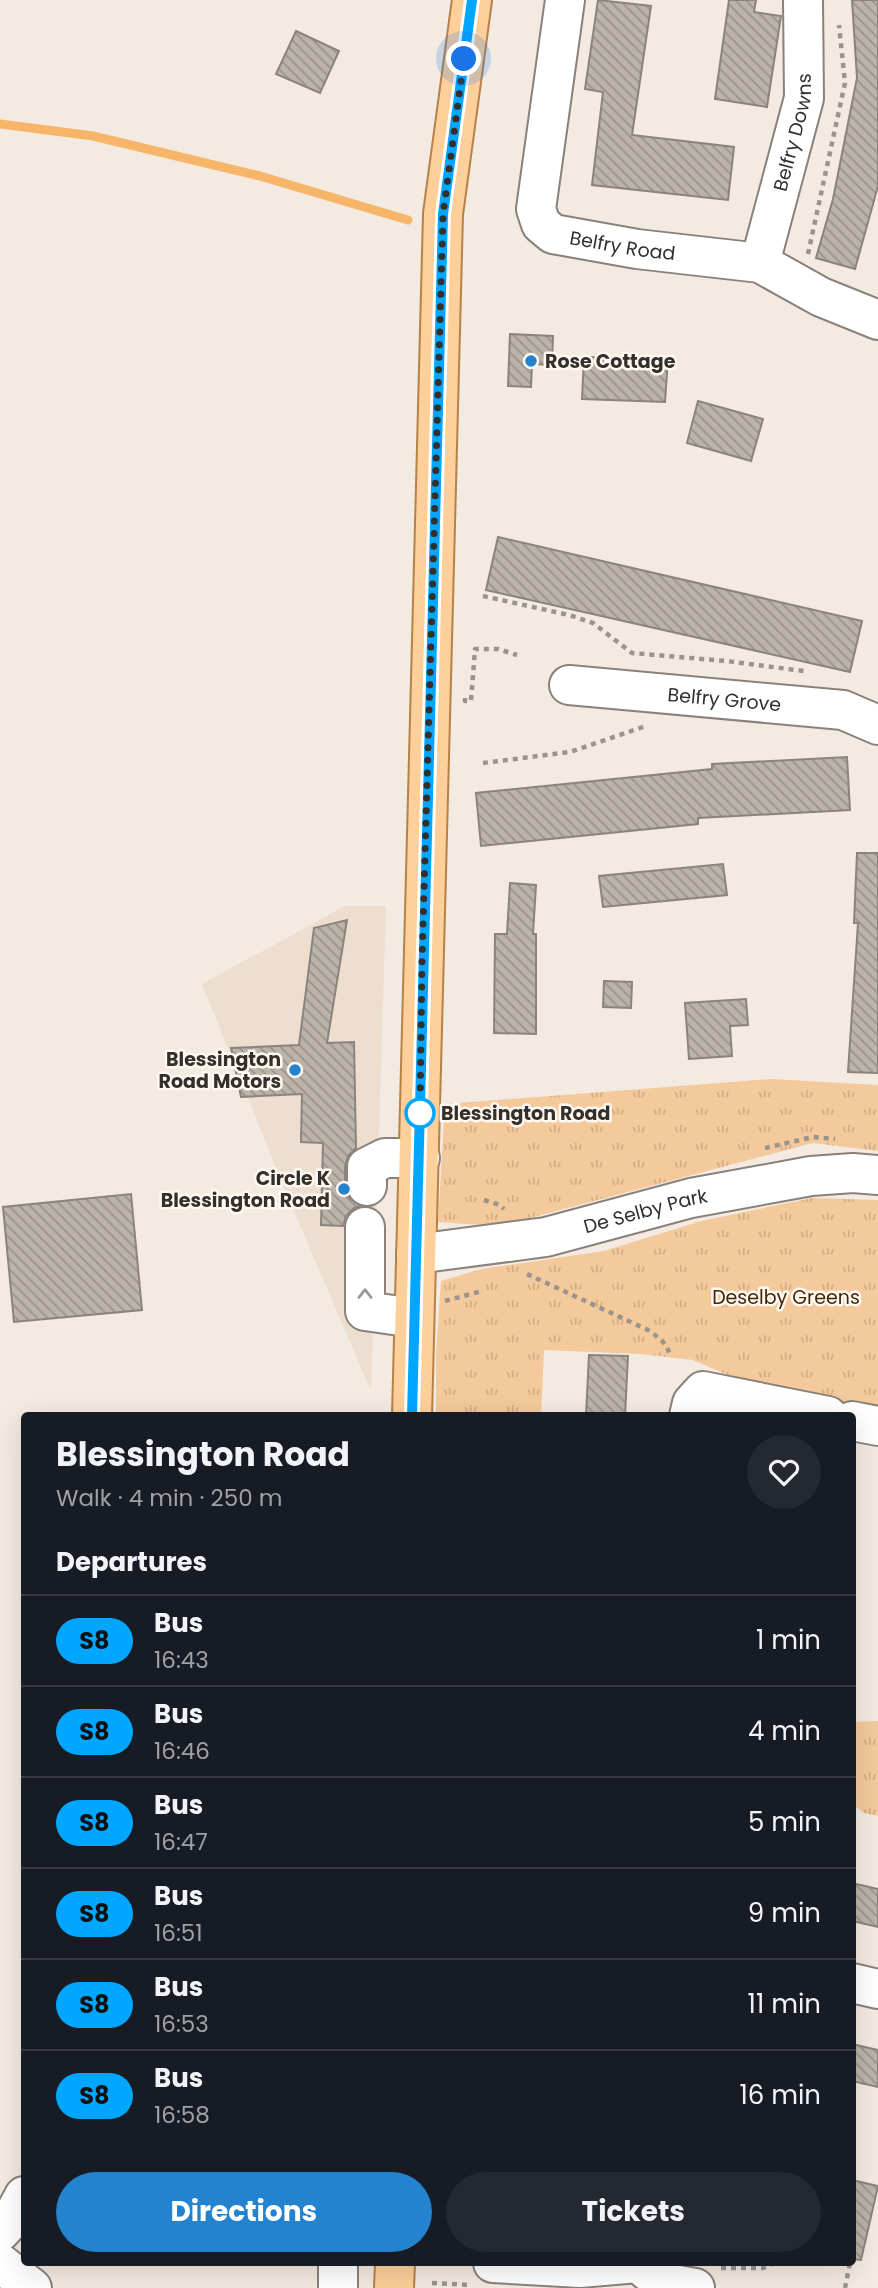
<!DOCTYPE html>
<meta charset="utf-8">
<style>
body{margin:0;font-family:Poppins,sans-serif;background:#242831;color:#f1f3f6;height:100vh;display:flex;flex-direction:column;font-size:26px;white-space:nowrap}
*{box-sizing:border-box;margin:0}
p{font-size:23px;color:#9ea1a6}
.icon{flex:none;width:38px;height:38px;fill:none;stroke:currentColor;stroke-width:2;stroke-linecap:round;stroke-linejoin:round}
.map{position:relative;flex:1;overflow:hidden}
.details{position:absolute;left:21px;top:1412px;width:835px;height:854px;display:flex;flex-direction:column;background:#171b24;border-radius:7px;box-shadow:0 7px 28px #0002}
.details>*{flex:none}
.badge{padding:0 14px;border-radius:23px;font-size:24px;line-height:46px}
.you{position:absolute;width:35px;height:35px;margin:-18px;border:5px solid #fff;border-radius:50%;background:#1a73e8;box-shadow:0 0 0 10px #1a73e833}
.map>.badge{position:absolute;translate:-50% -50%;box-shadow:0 0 0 4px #fff}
h2{padding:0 35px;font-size:26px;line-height:63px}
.round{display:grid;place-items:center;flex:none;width:74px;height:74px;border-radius:37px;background:#242831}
.summary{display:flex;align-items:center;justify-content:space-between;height:119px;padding:0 35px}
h1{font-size:33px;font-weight:700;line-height:52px}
.cta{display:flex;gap:14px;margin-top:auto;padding:14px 35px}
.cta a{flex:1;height:80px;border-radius:42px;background:#2383cf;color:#fff;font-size:28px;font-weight:700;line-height:80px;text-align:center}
.cta a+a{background:#242831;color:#f1f3f6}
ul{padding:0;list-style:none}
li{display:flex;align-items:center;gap:21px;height:91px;padding:0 35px;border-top:2px solid #363941}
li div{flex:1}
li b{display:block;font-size:26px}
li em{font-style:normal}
li .badge{min-width:77px;font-weight:700;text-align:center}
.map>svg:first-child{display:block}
.built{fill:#edded0}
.grass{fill:url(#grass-tufts)}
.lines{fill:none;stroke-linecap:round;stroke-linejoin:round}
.stream{stroke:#f7b56a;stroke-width:9}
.building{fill:url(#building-back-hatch);stroke:#8b847c;stroke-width:2}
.minor-casing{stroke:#8a827a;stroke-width:42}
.major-casing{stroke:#b58247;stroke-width:42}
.path{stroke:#9b948e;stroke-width:4.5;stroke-dasharray:5 5;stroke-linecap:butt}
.minor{stroke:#fff;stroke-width:38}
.major{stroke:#fdcf9a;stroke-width:38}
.oneway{stroke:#999796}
.line-casing{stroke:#fff;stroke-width:16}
.line{stroke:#00a6ff;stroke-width:10}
.walk{stroke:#332f2c;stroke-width:7;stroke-dasharray:0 12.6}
.poi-dot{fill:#2383cf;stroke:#fff8f1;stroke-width:2.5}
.stop-dot{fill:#fff;stroke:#00a6ff;stroke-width:3.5}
.labels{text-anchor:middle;stroke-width:5;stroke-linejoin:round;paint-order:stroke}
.street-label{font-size:19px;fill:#332f2c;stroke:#fff8f1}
.poi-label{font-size:19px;font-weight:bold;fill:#332f2c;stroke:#fff8f1;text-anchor:end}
.stop-label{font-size:19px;font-weight:bold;fill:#332f2c;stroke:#fff8f1;text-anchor:start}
.park-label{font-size:19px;fill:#422807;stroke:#fff8f1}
</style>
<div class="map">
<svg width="878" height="2288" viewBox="0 0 878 2288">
<defs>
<pattern id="grass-tufts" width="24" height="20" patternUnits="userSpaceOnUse" patternTransform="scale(1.75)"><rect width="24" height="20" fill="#f4c99b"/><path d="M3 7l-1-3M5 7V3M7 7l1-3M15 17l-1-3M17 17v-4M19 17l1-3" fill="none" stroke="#d2ad86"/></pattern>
<pattern id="building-back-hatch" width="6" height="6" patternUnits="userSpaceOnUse" patternTransform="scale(1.75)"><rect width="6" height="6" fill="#bcb4ab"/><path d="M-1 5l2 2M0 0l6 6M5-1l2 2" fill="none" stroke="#99938b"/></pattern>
</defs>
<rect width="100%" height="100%" fill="#f3eae1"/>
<path class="built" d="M345,906h41l-15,485 -85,-198 -84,-209z"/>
<g class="grass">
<path d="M771,1079l107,6v66l-65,-8 -291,77 -40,5 -44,-3 7,-118z"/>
<path d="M812,1198l66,2v210l-76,-15 -67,-17 -42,-18 -52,-6 -97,-4 -3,66h-105v-63l5,-72 41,-12 122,-18 97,-30z"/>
<path d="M878,1721v95l-14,-3 -12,-9v-82z"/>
</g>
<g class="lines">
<path class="stream" d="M0,124l93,12 167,40 148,44"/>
</g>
<g class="building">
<path d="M598,0l53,6 -19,129 102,12 -6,53 -136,-15 11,-93 -18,-3z"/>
<path d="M729,0h27l-2,12 27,4 -14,91 -52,-8z"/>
<path d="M852,0h26v186l-23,83 -39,-11 17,-59 24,-121z"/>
<path d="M296,31l43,20 -19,42 -44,-19z"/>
<path d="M510,334l43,2 -1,29 -20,-1 -1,23 -23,-1z"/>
<path d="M584,357l84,2 -3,43 -83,-3z"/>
<path d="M698,401l65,18 -12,42 -64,-18z"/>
<path d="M498,537l364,84 -12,51 -364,-82z"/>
<path d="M847,757l3,53 -152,8v6l-217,22 -5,-53 236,-24v-5z"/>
<path d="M857,853h21v220l-30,-1 10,-149h-4z"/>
<path d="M723,864l4,31 -124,12 -4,-31z"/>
<path d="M510,883l26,2 -3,49h3v100l-42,-1 1,-99h12z"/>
<path d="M347,920l-20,123 27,-1 2,106 -8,8 -3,11v19l3,11 13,9 -7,2 -8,8 -3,10 -22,-1 2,-82 -22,-1 1,-48 -61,3 -10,-49 68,-3 15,-117z"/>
<path d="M604,981l28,1 -1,26 -28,-1z"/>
<path d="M746,999l2,26 -18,1 2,30 -43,3 -4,-56z"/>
<path d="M131,1194l11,116 -128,12 -11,-115z"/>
<path d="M589,1355l39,1 -3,60h-39z"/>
<path d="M852,1883l26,6v38l-26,-6z"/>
<path d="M852,2044l26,6v37l-26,-6z"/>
<path d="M852,2180l26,6 -17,74 -9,-1z"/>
</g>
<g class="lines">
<defs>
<g id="minor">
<path id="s1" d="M565,0l-29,209 5,15 12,10 84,15 123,14 61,34 57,23"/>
<path id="s2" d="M760,263l44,-165 -1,-98"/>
<path id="s3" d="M569,685l274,25 35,15"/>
<path d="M367,1186v-19l18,-9h35"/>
<path d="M365,1227v84l49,7"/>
<path id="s4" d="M416,1254l130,-17 145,-39 120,-22 42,-3 25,2"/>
<path d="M689,1416l3,-13 11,-12 125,25"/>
<path d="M852,1421l26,5"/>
<path d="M852,1983l26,6"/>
<path d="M0,2232l11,-12 13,-24"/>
<path d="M0,2263l32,25"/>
<path d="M493,2263l87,5 58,-5"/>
<path d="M638,2263l23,19 34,6"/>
<path d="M338,2288v-25"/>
</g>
<g id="major">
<path d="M412,1416l31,-1202 29,-214"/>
<path d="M394,2288l1,-25"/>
</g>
</defs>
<use href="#minor" class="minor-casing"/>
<use href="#major" class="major-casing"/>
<g class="path">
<path d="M808,254l37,-171 -6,-58"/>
<path d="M483,596l86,19 24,8 39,30 94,8 78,10"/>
<path d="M465,698v3h6l4,-52h23l19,6"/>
<path d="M483,763l87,-11 76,-26"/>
<path d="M765,1148l48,-11 22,2"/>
<path d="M484,1200l16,5 4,4"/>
<path d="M527,1274l121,56c11,8 20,13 22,27"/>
<path d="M445,1301l37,-10"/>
<path d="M721,2268h42l11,-5"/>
<path d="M432,2283l37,2"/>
<path d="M845,2288l5,-25h-2"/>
</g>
<use href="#minor" class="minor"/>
<use href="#major" class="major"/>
</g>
<defs><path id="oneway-chevron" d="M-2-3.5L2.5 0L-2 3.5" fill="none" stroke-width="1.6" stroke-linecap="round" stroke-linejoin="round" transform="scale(1.75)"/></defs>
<use class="oneway" href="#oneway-chevron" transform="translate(365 1294) rotate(-90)"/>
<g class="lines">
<defs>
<path id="line" d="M412,1416l31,-1202 29,-214"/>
</defs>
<use href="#line" class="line-casing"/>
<use href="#line" class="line"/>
<path class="walk" d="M420,1113l2,-152 21,-747 21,-155"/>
</g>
<g class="poi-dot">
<circle cx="531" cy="361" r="7"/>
<circle cx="295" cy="1070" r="7"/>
<circle cx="344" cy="1189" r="7"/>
</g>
<circle class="stop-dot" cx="420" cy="1113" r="14"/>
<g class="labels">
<g class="street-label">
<text dy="7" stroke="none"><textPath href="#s2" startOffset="135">Belfry Downs</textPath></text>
<text dy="7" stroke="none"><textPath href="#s1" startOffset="313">Belfry Road</textPath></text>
<text dy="7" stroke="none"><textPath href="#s3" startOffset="156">Belfry Grove</textPath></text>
<text dy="7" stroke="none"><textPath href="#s4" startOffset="234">De Selby Park</textPath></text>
</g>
<g class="poi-label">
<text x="545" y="368" text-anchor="start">Rose Cottage</text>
<text x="281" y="1066">Blessington<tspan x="281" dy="22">Road Motors</tspan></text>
<text x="330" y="1185">Circle K<tspan x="330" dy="22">Blessington Road</tspan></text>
</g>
<g class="stop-label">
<text x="441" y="1120">Blessington Road</text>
</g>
<g class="park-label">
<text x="786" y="1304">Deselby Greens</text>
</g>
</g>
</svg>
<div class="you" style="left:464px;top:59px"></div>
<section class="details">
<div class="summary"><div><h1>Blessington Road</h1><p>Walk · 4 min · 250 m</p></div><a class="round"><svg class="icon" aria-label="heart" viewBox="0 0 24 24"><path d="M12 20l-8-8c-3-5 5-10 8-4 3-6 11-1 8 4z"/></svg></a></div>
<h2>Departures</h2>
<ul>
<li><span class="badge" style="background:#00a6ff;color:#111">S8</span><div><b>Bus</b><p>16:43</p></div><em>1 min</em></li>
<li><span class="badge" style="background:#00a6ff;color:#111">S8</span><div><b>Bus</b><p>16:46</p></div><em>4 min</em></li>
<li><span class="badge" style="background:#00a6ff;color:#111">S8</span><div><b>Bus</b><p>16:47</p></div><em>5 min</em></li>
<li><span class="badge" style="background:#00a6ff;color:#111">S8</span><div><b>Bus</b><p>16:51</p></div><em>9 min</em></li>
<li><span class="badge" style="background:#00a6ff;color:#111">S8</span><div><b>Bus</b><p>16:53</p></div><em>11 min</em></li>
<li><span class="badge" style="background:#00a6ff;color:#111">S8</span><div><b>Bus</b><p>16:58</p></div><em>16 min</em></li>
</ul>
<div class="cta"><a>Directions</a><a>Tickets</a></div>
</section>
</div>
